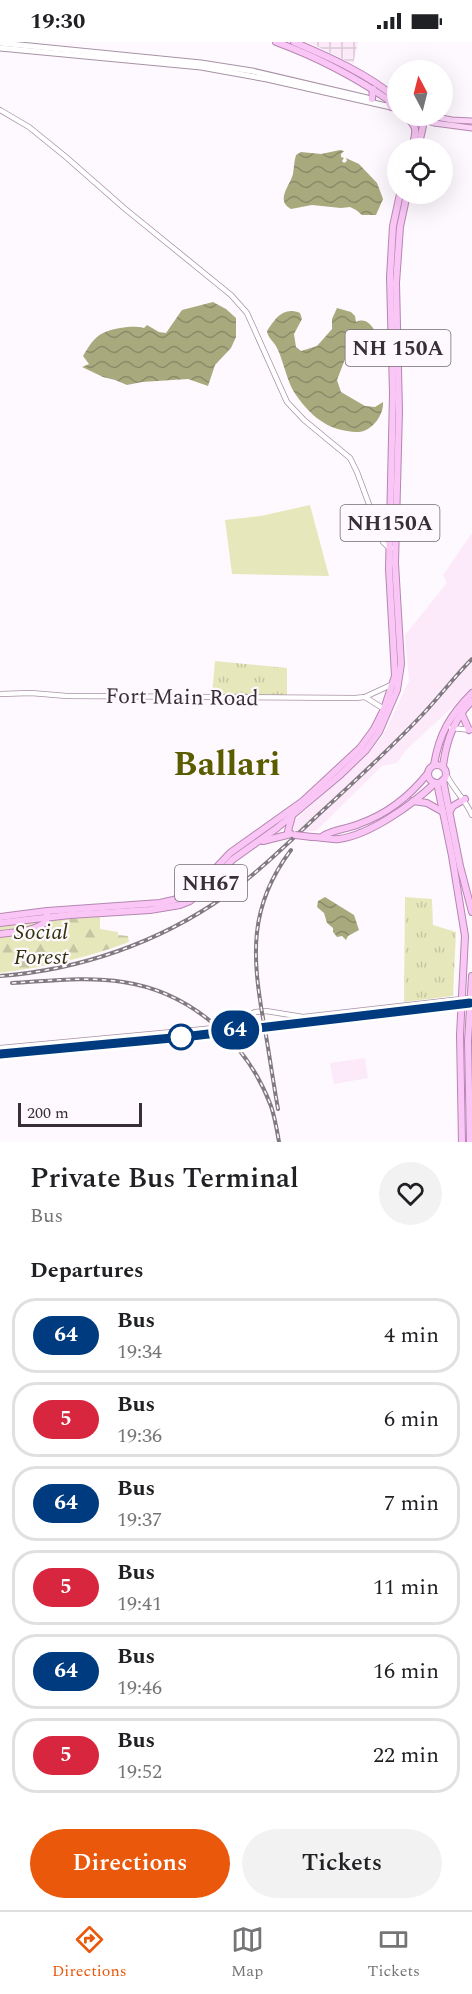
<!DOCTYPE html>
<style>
body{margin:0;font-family:Spectral,serif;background:#f2f2f2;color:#202124;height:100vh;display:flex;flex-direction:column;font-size:22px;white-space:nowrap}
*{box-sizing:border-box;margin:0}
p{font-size:20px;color:#757577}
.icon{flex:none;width:33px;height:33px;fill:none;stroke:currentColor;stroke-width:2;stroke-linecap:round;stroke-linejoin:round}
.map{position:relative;height:1100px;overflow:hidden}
.sheet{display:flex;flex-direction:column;background:#fff;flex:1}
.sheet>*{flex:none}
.badge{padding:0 12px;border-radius:20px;font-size:21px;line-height:39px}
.needle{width:39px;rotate:353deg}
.controls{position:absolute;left:387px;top:18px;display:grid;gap:12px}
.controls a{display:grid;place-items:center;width:66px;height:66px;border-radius:50%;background:#fff;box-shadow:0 6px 24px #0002;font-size:30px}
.scale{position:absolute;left:18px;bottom:15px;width:124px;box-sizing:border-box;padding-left:6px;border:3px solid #382f37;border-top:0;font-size:16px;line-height:21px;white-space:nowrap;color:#382f37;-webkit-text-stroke:4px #fef9fe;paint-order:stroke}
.map>.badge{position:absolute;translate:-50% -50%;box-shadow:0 0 0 3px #fff}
h2{padding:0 30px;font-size:22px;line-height:54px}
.round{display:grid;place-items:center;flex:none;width:63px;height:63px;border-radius:32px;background:#f2f2f2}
.summary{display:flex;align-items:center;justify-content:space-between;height:102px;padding:0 30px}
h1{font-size:28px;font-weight:600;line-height:45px}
.action{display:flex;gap:12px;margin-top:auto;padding:12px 30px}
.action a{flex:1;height:69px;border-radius:36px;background:#ea580c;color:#fff;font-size:24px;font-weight:600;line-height:69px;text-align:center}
.action a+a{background:#f2f2f2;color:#202124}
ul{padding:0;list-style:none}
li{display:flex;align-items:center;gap:18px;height:75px;margin:0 12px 9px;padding:0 18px;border:3px solid #e0e0e0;border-radius:24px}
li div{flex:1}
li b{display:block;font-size:22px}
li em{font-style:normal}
li .badge{min-width:66px;font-weight:700;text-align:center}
.status{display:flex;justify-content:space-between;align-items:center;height:42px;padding:0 30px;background:#fff;direction:ltr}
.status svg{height:16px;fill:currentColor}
.menu{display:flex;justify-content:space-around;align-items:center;height:84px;border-top:2px solid #e0e0e0;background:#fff;font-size:16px;color:#757577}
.menu a{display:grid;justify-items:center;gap:3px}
.menu .current{color:#ea580c}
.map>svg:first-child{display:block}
.built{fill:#fceafa}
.industrial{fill:url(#industrial-grid)}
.grass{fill:#e6e8bc}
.forest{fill:url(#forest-firs)}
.park{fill:url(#park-tufts)}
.water{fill:url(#water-waves)}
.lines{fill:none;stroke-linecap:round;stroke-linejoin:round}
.tertiary-casing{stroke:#a792a5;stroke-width:6}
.secondary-casing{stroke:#a792a5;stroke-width:7}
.primary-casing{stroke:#b587b1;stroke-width:7}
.trunk-casing{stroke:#b587b1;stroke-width:8}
.tertiary{stroke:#fff;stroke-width:4.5}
.secondary{stroke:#fff;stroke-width:5}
.primary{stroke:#fbd4f8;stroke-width:5}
.trunk{stroke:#fac6f6;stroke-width:6}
.rail-casing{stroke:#827a81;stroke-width:4}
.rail{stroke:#fef9fe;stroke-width:1.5;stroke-dasharray:4.5;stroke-linecap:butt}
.trunk-bridge-casing{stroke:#b587b1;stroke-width:8;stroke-linecap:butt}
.trunk-bridge{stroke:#fac6f6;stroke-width:6}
.line-casing{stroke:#fff;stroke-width:14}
.line{stroke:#003b80;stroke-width:9}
.stop-dot{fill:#fff;stroke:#003b80;stroke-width:3}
.labels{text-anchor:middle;stroke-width:4.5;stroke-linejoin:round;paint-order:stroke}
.shield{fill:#fef9fe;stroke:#736c73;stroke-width:1.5}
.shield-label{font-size:21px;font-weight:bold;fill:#382f37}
.street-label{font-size:22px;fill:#382f37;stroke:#fef9fe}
.park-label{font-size:22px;font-style:italic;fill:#31320d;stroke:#fef9fe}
.town-label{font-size:34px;font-weight:bold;fill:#5b5b00;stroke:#fef9fe}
</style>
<div class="status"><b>19:30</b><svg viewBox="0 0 49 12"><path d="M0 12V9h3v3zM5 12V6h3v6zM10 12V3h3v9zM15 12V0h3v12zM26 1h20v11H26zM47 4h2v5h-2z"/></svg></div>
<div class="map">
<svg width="472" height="1100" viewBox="0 0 472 1100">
<defs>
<pattern id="industrial-grid" width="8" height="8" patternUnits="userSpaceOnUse" patternTransform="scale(1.5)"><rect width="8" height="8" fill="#fceafa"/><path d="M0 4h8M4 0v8" fill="none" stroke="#d9c9d7"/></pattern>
<pattern id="forest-firs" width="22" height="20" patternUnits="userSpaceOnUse" patternTransform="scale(1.5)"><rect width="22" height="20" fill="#e6e8bc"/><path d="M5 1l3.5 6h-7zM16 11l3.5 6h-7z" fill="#c6c7a2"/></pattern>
<pattern id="park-tufts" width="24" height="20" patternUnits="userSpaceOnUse" patternTransform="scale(1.5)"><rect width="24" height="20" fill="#e6e8bc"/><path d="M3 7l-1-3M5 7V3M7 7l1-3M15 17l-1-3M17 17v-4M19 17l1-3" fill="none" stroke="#c6c7a2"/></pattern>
<pattern id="water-waves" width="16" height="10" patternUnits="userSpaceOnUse" patternTransform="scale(1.5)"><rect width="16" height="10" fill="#a8aa7e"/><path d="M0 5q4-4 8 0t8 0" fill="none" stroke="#8a8b68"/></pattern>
</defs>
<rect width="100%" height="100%" fill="#fef9fe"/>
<g class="built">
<path d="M472,491v156l-67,62 -8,12 -15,3 -66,65 -22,1v-11l73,-66 16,-19 26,-55 -4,-46 42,-52 -4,-8z"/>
<path d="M365,1016l3,20 -34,6 -4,-21z"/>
</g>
<path class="industrial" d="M308,0h50l-5,22z"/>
<path class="grass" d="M310,463l19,71 -97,-2 -7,-54 36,-4z"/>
<path class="forest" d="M100,875v12l18,3v3l10,1 1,6c-42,16 -84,25 -129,31v-46l49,-7z"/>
<g class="park">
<path d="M215,619l72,7v29l-75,-2z"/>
<path d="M405,855l27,2 1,26 23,7 -3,64 -49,6z"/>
</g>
<g class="water">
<path d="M340,108l4,1 -3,3v3l3,1 -2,3 2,2 3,-2 -1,-3 13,6 18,19 6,16 -7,16h-14l-6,-5 -6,-3 -9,1 -29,-3 -21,4c-16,-9 -1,-23 2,-35 1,-6 1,-13 3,-19l5,-3 20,2z"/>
<path d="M213,260l13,7 10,9v19l-5,11 -16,17 -7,21 -20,-7 -46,3 -15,3 -12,-5 -12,-3 -21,-10 7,-3 -6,-8c11,-18 15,-24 37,-28 9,-1 15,-2 24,0l3,-3 12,7 7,1 16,-23z"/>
<path d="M337,266l14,4 4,4 1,6c9,-4 14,1 19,9v4l-28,19 -10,26 4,12 24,14 10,1 8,-5c1,7 -4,18 -10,23 -8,8 -16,8 -26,6 -23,-3 -40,-19 -53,-39 -6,-9 -11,-31 -16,-42 -3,-8 -10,-11 -11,-19 8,-12 16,-25 33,-18l2,6 -8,15 2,13 5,4 16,-5 15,-17v-10z"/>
<path d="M325,855l29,18 5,15 -11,6 -2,4 -4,-4 -5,1 -4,-5v-4l-6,-5 -3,-10 -7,-6 1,-6z"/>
</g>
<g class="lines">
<defs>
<g id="tertiary">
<path d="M0,68l29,17 37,30 58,51 107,87 16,18 40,89 17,18 46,38 7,14 26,70 6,6h3"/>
<path d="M0,652l31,-1 36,3 288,2 10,-1 28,-13"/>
<path d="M365,655l19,12"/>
<path d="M451,686l21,2"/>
<path d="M446,732c7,15 19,25 26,41"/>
<path d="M0,1006l204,-19 24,-3 27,-14 11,-1 37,6 167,-19"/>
<path d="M0,1012l183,-17 287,-34"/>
</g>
<g id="secondary">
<path d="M0,1l201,20 51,8 115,27"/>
<path d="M0,6l201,19 66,12 124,28"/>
</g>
<g id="primary">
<path d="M410,74l24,7 38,5"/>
<path d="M431,74l21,4 20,1"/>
</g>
<g id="trunk">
<path d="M276,0c41,15 79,35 114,59"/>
<path d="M294,0c35,15 74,32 103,57"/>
<path d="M372,57l1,-10"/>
<path d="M391,58l-2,3 2,4 7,1"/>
<path d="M405,74c14,12 11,15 7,32"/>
<path d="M418,74l5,10 -5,22"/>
<path d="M461,670l8,18"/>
<circle cx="437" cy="732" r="9"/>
<path d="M434,723c5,-31 16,-50 38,-72"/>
<path d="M443,724c3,-24 11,-48 29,-65"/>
<path d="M443,738l17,86 12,46"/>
<path d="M437,741l15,73 13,80 -5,99 2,107"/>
<path d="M413,759l14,2 16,9"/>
<path d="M450,769l3,-5 12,-7"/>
<path d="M288,789l4,-15"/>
<path d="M323,794c11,-7 25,-7 36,-12 28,-10 51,-28 69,-51"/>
<path d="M312,795c10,0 18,3 27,2 31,-4 74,-35 96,-56"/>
<path d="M263,799l28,-7"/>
<path d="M0,875l47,-6 113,-8 22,-5 18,-13 30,-32 73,-52 57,-53 14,-19 10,-20 11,-33 -6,-107 4,-175 -3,-117 3,-51 7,-32"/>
<path d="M0,881l70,-8 80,-5 30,-5 10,-4 17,-14 25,-27 45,-32 62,-52 27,-26 13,-18 18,-42 4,-26 -6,-101 4,-152 -3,-128 4,-56 7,-33"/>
<path d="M0,892c16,-2 33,-2 46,-12l1,-8"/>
<path d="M470,1100l-2,-101 4,-65"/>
</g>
</defs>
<use href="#tertiary" class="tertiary-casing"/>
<use href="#secondary" class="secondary-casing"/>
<use href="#primary" class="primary-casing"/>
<use href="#trunk" class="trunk-casing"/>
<use href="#tertiary" class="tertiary"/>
<use href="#secondary" class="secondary"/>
<use href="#primary" class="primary"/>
<use href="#trunk" class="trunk"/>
<defs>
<g id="rail">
<path d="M0,934c80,-6 160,-34 225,-80 34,-24 63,-53 93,-81 36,-33 72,-66 105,-101 17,-18 32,-38 49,-55"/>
<path d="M12,941c36,-2 75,-7 111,-1 68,10 124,60 148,124 4,12 6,24 8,36"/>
<path d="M278,1067c-5,-28 -9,-57 -14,-85 -12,-67 -16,-117 27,-174"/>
</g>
</defs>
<use href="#rail" class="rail-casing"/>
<use href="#rail" class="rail"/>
<defs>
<path id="trunk-bridge" d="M295,793l17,2"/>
</defs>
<use href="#trunk-bridge" class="trunk-bridge-casing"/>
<use href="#trunk-bridge" class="trunk-bridge"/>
</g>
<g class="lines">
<defs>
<path id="line" d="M0,1012l183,-17 287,-34"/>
</defs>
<use href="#line" class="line-casing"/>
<use href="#line" class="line"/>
</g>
<circle class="stop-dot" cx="181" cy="995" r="12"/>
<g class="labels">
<g class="shield">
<rect x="345.5" y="288" width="105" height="36" rx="4.5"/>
<rect x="340.5" y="463" width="99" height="36" rx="4.5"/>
<rect x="175" y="823" width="72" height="36" rx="4.5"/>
</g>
<g class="shield-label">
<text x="398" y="313">NH 150A</text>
<text x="390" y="488">NH150A</text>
<text x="211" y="848">NH67</text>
</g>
<g class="street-label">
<text transform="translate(182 654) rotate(1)" y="8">Fort Main Road</text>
</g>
<g class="park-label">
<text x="41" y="897">Social<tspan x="41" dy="25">Forest</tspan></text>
</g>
<g class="town-label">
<text x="227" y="733">Ballari</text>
</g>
</g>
</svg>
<div class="controls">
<a><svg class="needle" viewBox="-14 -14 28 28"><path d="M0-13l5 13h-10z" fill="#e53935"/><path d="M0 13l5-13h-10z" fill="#757577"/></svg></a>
<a><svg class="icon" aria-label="locate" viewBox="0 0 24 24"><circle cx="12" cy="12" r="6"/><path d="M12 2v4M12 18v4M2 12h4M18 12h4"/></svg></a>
</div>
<div class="scale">200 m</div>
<b class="badge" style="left:235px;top:988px;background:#003b80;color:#fff">64</b>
</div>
<section class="sheet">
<div class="summary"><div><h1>Private Bus Terminal</h1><p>Bus</p></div><a class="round"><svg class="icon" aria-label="heart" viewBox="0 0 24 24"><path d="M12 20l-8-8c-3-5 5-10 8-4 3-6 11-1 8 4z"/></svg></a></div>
<h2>Departures</h2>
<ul>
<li><span class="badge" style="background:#003b80;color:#fff">64</span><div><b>Bus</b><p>19:34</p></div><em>4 min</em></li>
<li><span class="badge" style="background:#d7263d;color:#fff">5</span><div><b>Bus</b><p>19:36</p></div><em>6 min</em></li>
<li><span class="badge" style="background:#003b80;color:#fff">64</span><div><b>Bus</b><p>19:37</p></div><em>7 min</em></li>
<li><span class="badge" style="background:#d7263d;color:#fff">5</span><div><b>Bus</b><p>19:41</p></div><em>11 min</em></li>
<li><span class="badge" style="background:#003b80;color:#fff">64</span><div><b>Bus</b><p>19:46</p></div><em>16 min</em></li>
<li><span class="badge" style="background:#d7263d;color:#fff">5</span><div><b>Bus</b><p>19:52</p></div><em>22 min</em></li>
</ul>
<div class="action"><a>Directions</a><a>Tickets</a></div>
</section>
<nav class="menu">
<a class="current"><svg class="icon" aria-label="directions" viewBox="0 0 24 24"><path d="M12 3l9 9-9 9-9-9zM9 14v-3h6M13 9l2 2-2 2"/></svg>Directions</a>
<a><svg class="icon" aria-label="map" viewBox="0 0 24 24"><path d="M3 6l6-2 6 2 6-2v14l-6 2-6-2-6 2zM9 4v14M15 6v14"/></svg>Map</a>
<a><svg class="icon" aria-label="tickets" viewBox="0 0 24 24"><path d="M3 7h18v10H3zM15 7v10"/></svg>Tickets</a>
</nav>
